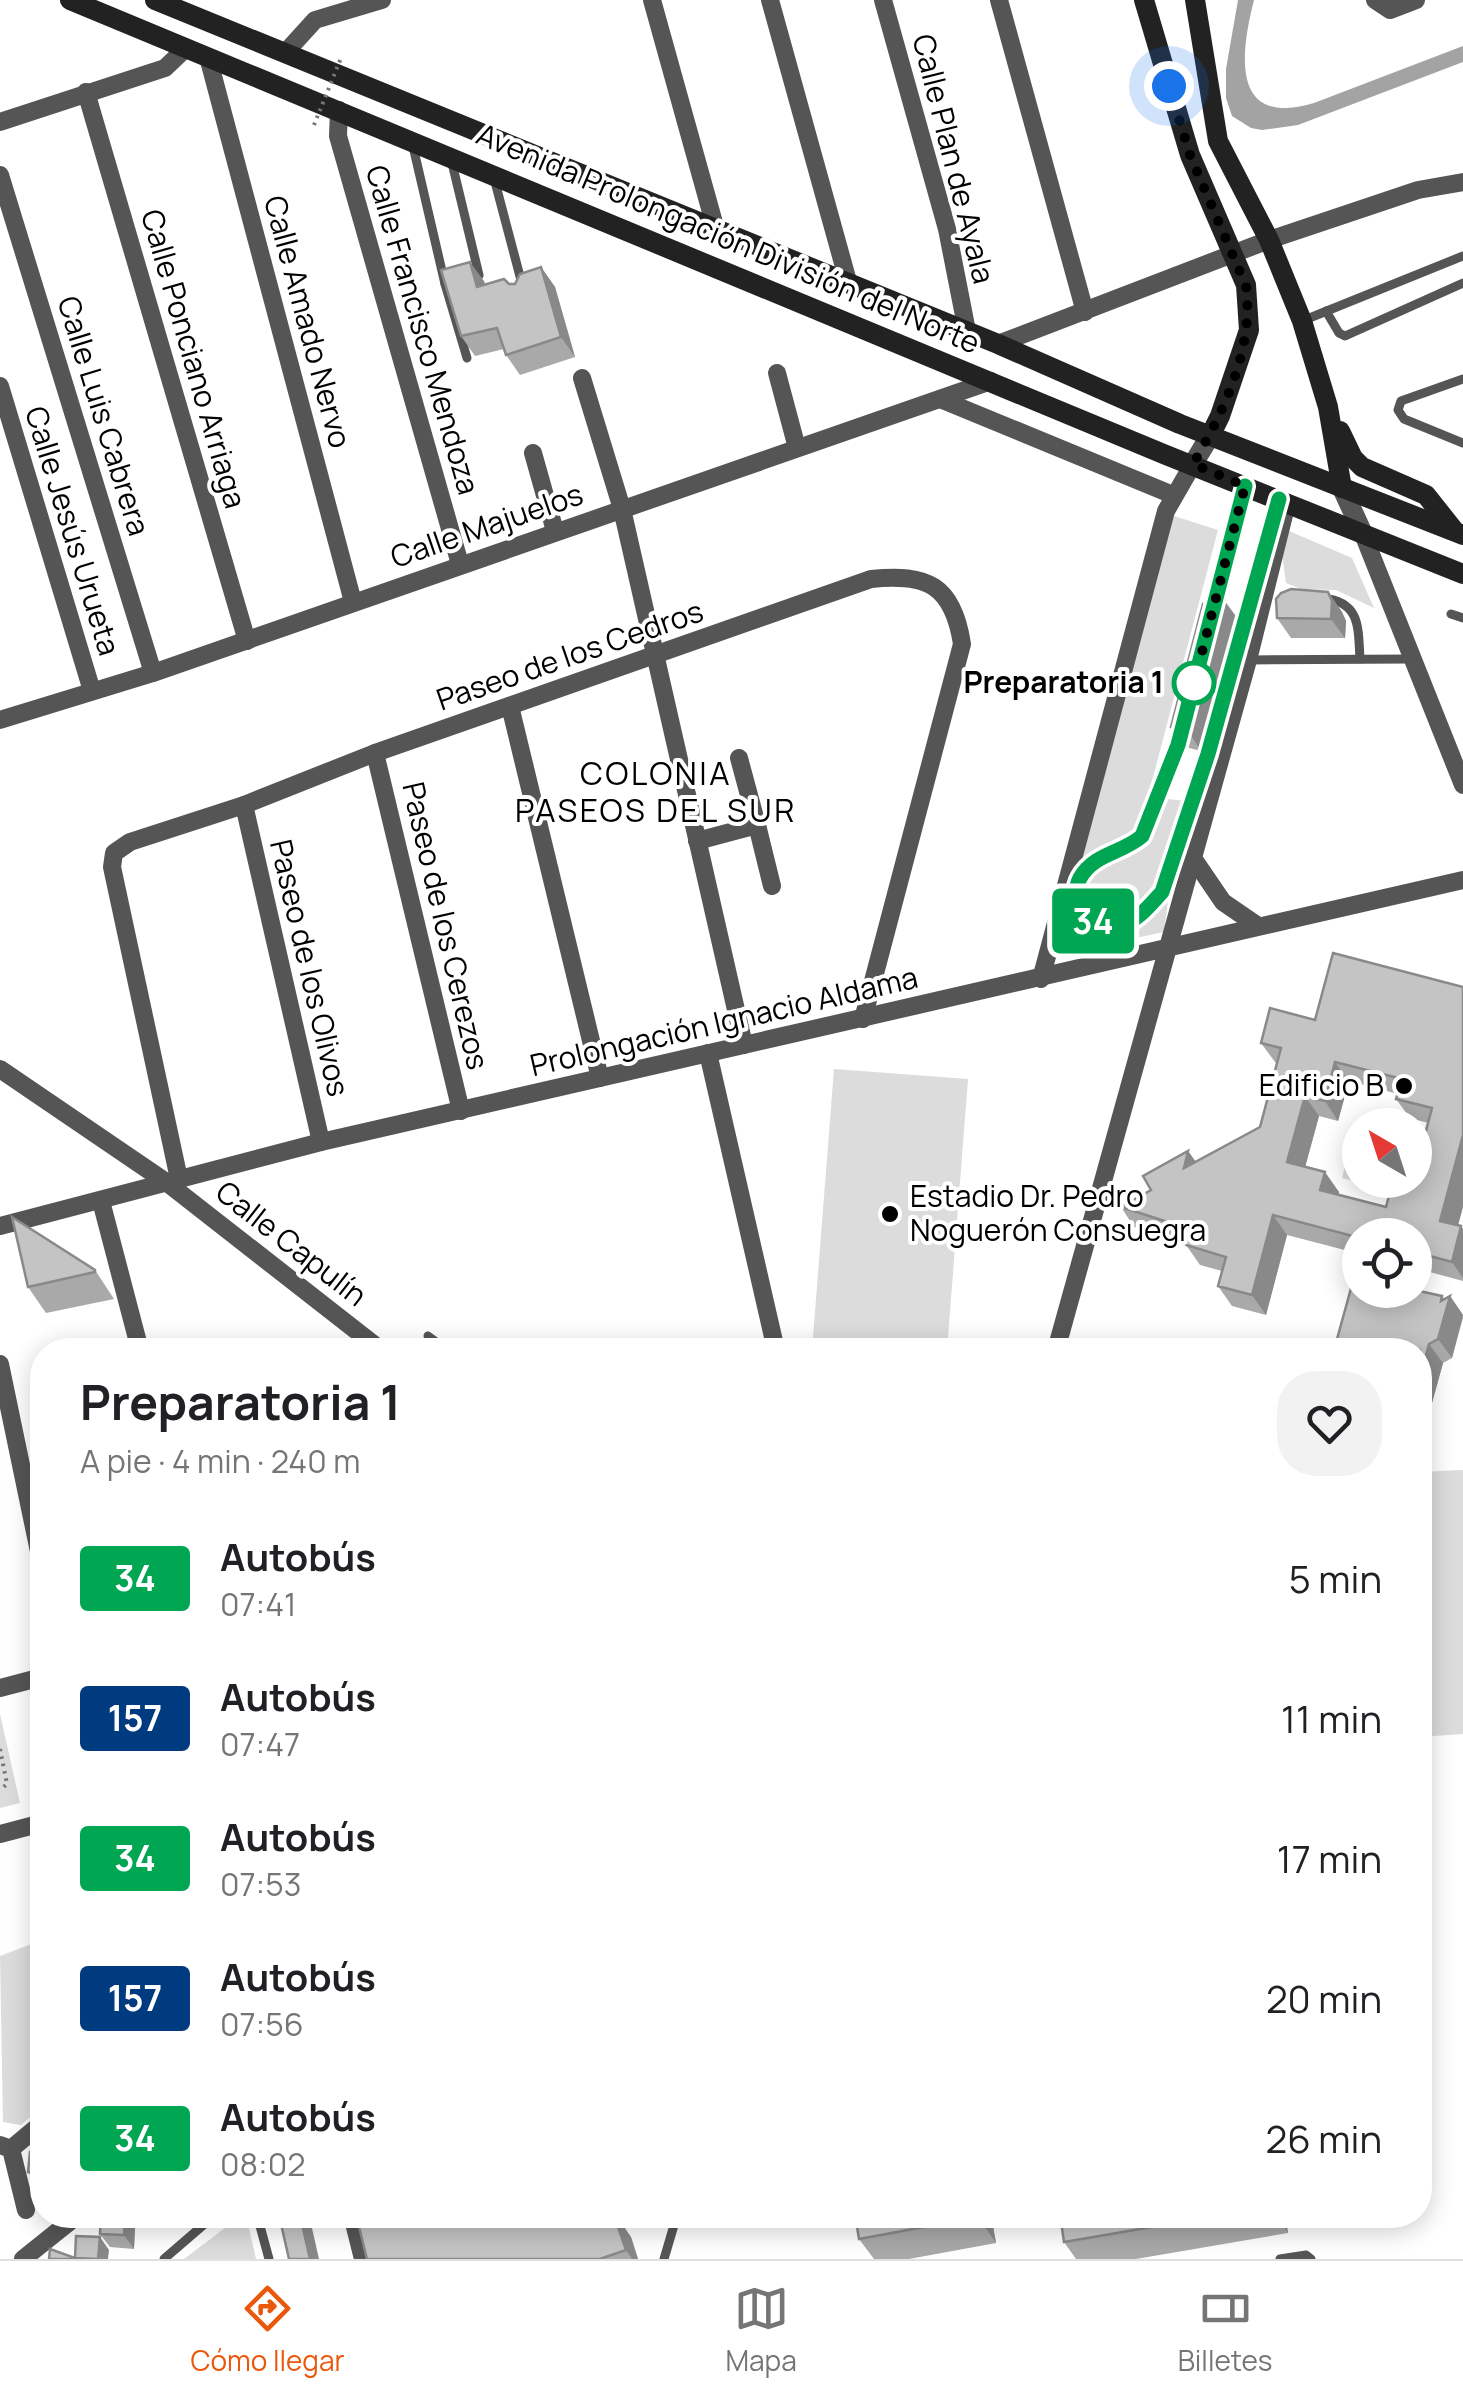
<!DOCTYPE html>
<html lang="es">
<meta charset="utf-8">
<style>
body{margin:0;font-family:Manrope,sans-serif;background:#f2f2f2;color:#202124;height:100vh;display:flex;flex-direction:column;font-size:38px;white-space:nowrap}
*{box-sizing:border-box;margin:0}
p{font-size:32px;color:#757577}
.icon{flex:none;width:55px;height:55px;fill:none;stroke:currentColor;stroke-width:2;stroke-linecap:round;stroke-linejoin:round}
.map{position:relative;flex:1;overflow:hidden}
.sheet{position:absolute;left:30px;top:1338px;width:1402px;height:890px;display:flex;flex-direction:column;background:#fff;border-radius:40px;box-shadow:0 5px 25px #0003}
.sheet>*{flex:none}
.badge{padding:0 20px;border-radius:8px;font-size:35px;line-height:65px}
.needle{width:65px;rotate:321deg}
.fabs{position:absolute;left:1342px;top:1108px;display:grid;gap:20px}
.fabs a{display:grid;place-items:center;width:90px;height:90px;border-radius:50%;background:#fff;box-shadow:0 5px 25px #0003;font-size:50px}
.you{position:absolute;width:50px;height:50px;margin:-25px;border:8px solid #fff;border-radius:50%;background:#1a73e8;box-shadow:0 0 0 15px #1a73e833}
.map>.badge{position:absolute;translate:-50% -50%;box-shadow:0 0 0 5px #fff}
.round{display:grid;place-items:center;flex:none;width:105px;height:105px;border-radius:40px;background:#f2f2f2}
.summary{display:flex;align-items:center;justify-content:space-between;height:170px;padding:0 50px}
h1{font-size:48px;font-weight:700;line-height:75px}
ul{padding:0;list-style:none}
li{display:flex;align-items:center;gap:30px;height:140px;padding:0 50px}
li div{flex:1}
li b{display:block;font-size:38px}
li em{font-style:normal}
li .badge{min-width:110px;font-weight:700;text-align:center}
.tab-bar{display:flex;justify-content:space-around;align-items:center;height:140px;border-top:2px solid #e0e0e0;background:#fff;font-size:28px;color:#757577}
.tab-bar a{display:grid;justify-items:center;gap:5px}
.tab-bar .current{color:#ea580c}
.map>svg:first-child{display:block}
.green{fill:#dcdcdc}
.water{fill:#a3a3a3}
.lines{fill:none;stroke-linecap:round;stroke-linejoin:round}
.path{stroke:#777;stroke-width:4;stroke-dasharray:2.5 5;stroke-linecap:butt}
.service{stroke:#555;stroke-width:9}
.minor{stroke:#555;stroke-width:18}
.tertiary{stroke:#555;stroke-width:20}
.secondary{stroke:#222;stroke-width:20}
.path-bridge{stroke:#777;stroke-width:4;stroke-dasharray:2.5 5;stroke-linecap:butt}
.wall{fill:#a9a9a9;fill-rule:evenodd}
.shaded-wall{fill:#898989}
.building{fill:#c4c4c4;stroke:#898989;stroke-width:2.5;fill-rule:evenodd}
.line-casing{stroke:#fff;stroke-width:22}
.line{stroke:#00a651;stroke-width:15}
.walk{stroke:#000;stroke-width:10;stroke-dasharray:0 18}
.stop-dot{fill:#fff;stroke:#00a651;stroke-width:5}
.poi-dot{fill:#000;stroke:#fff;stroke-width:4}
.labels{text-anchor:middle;stroke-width:8;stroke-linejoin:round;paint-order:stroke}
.street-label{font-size:30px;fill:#000;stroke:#fff}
.stop-label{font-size:30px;font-weight:bold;fill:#000;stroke:#fff;text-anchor:end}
.poi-label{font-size:30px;fill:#000;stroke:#fff;text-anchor:end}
.neighbourhood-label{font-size:32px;letter-spacing:2.5px;fill:#000;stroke:#fff}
</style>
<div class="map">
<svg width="1463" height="2259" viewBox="0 0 1463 2259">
<rect width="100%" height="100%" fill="#fff"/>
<g class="green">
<path d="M1174,516l44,14 -78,297c-14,23 -45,19 -57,40 -2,3 -3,13 -4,16 -5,32 4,43 36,48l46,-30 7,-1 -4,32 -117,25z"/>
<path d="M1289,531l63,27 22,50 -38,-18 -35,-1 -15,-6 -4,-29z"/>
<path d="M1161,798l23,3c-7,22 -17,73 -29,89 -8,12 -31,29 -45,29 -19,-1 -32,-23 -24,-40 11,-24 40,-21 56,-39 10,-10 14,-29 19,-42z"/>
<path d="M834,1069l134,10 -21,271h-135z"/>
<path d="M1353,1133l7,1v46h31l-2,9 -47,-11z"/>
<path d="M1463,1470v264l-43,3v-265z"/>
<path d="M0,1714l20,89 -20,5z"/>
<path d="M42,1940v167l-21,18 -18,-3 -3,-166z"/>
<path d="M242,2215h4l10,44h-72z"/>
</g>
<path class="water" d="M1238,0h16c-14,55 -23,128 60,103l149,-57v16l-165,63 -36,5 -11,-2 -19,-12 -6,-18v-29z"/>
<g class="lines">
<path class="path" d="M0,1749l7,35 -7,6"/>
<g class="service">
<path d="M412,142l33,142 9,-2"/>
<path d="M451,159l28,116 -10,3"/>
<path d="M494,178l28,106"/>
<path d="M445,284l22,74"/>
<path d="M1326,311l13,22 6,3 118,-53"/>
<path d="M1302,321l161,-65"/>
<path d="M1463,379l-62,22 -3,9 6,9 59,24"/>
<path d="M1323,598c38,4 35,30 37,61"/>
<path d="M1451,614l12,4"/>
<path d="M1212,619l32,-131"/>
<path d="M1248,660l163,-1"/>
<path d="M1181,730l-38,105c-20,18 -49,18 -63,43 -13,24 15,55 40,48 17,-5 30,-21 42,-34l47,-138 69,-251"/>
<path d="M428,1336l19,14"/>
<path d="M257,2215l12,44"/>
<path d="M164,2259l51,-44"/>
<path d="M664,2259l13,-44"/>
<path d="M1280,2259l26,-4 5,4"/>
</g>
<g class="minor">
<path d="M652,0l64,230"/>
<path d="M770,0l79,285"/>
<path d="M883,0l64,229 20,102"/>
<path d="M999,0l86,312"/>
<path d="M1375,0l15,10 26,-10"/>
<path d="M285,53l30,-33 67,-20"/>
<path d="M208,57l145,545"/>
<path d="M86,92l161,549"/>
<path d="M339,110l-1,26 122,428"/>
<path d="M0,122l165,-54 21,-20"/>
<path d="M0,175l153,498"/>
<path d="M998,344l271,-104 149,-50 45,-8"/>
<path d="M777,373l20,75"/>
<path d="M582,378l40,131 122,536"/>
<path d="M0,386l92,305"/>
<path d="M940,399l233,96"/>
<path d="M533,453l22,78"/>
<path d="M1363,534l100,251"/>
<path d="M510,706l90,372"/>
<path d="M0,720l153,-47 838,-292"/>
<path d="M375,753l86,358"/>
<path d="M244,805l77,337"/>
<path d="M757,825l15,61"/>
<path d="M697,841l60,-16 -18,-67"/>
<path d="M1193,858l30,44 35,24"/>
<path d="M1041,979l125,-468 27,-47"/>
<path d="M708,1053l68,297"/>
<path d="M0,1069l166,113 215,168"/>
<path d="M179,1179l-67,-312 2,-14 16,-11 114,-37 131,-52 496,-174c56,-6 82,6 91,65l-99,375"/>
<path d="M101,1201l39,149"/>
<path d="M0,1226l321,-84 1142,-262"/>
<path d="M1056,1350l192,-690 39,-157"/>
<path d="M0,1364l42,202"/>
<path d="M0,1688l42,-11"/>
<path d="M0,1834l42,-11"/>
<path d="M0,2145l11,4 15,61"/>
<path d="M11,2149l31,-26"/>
<path d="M352,2215l11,44"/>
<path d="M23,2259l55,-44"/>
</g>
<g class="tertiary">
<path d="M1193,464l17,-28"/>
<path d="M1342,488l21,46"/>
</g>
<g class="secondary">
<path d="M70,0l1096,455 297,119"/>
<path d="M155,0l843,344 182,80 283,111"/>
<path d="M1144,0l46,155 56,130 3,45 -29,86 -10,20"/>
<path d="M1195,0l23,141 51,99 33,81 26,86 14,81"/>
<path d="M1340,431l13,27 9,9 64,28 27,34"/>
</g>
<path class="path-bridge" d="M314,125l27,-67"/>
</g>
<g class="wall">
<path d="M541,267l14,20 20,70 -55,18 -14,-20 -2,-6 -29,7 -14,-20 23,-55 1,4 30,-1z"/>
<path d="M1328,592l14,20 4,9 -1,17h-54l-14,-20z"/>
<path d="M1238,619l-37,132 -16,-4 -14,-20z"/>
<path d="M1463,987l-5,239 5,3v52l-48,-13v-33h-55v19l-73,-19 -21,80 -34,-9 -14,-20 4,-15 -22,-6 -16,-23 -50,-15 -13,-20 30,-17 37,-39 8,11 64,-35 17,-64 -2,-1 -14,-19 54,-23zM1349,1081l49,13 -2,5 14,19 18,5 -13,57 -29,27 -48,-12 1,-3 -34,-25 14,-51 19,5z"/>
<path d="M95,1270l19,29 -68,14 -18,-26z"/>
<path d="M1450,1296l13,19v3l-11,40 -9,5 -11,40 -12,-3v-50l24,-51z"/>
<path d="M42,2154v32l-5,-1 -9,-13z"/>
<path d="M130,2215h31l-1,11 -23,-1z"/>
<path d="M356,2215h235l1,2 39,20 7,22h-271z"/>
<path d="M855,2215h136l5,28 -87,16h-35l-15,-20z"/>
<path d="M1060,2215h225l3,18 -152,26h-60l-12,-17z"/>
<path d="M135,2227l-1,22 -24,-2 -10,-13z"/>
</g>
<g class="shaded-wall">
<path d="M470,262l14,19 7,26 -14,-20z"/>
<path d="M541,267l14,20 20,70 -14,-20z"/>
<path d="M1328,592l14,20 4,9 -1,17 -14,-19z"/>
<path d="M1224,600l14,19 -37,132 -13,-20z"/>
<path d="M1335,1062l14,19 -11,40 -13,-20z"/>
<path d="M1305,1096l14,20 -18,66 -14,-20z"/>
<path d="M1463,1135v72l-9,34 -14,-20z"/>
<path d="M1188,1151l14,20 -18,-3z"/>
<path d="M1325,1172l14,20 -5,18 -14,-20z"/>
<path d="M1273,1215l14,20 -21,80 -14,-20z"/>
<path d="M1461,1226l2,3v49l-11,-16z"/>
<path d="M1442,1296l6,8 2,-8 13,19 -11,43 -14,-19z"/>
<path d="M1429,1344l14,19 -11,40 -12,-18v-7z"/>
<path d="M125,2215l10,12 -1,22 -10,-14z"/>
<path d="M153,2215h8l-1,11z"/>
<path d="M300,2215h9l10,44h-9z"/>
<path d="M581,2215h10l9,32 -18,-26z"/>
<path d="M614,2215h2l15,22 7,22h-6l-6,-9z"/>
<path d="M978,2215h13l5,28 -18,-26z"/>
<path d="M1276,2215h9l3,18z"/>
<path d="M100,2237l9,13 -1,9h-10z"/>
</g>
<g class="building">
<path d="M470,262l7,25 27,-8 5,5h6l5,-10 21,-7 20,70 -55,18 -9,-27 -36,8 -20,-66z"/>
<path d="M1291,589l37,3 4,9 -1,18 -54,-1 -1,-19 5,-6z"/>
<path d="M1222,599l2,1 -36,131 -17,-4 32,-123 17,5z"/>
<path d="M1333,953l130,34v148l-23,86 21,5 -9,36 -37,-10v-17h-55v3l-87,-23 -21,80 -34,-9 8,-29 -40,-12 -15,-22 -50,-16 30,-17 -8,-14 45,-25 -4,17 76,-41 21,-79 -20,-5 9,-35 45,12zM1335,1062l67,17 -6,20 36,9 -17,64v8h-22l-7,27 -66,-17 5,-18 -38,-10 18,-66 20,5z"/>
<path d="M12,1217l83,53v2l-67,15z"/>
<path d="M1355,1274l5,2v14h55l27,6 -1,5 9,-5 -12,43 -9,5 -9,34v-28h-86z"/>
<path d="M30,2152l12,2v19l-14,-1z"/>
<path d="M101,2215h24l-1,20 -24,-1z"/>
<path d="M279,2215h21l10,44h-21z"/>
<path d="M356,2215h225l1,6 18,-6h14l12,35 -26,9h-233z"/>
<path d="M855,2215h123v2l-119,22z"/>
<path d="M1060,2215h162l-158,27z"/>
<path d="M76,2236l24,1 -2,22 -23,-1z"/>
<path d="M50,2249l25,9 -1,1h-25z"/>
</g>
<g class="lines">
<defs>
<path id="line" d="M1245,486l-67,259 -36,91c-19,17 -48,17 -62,42 -13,24 15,55 40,48 18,-5 30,-21 42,-34l46,-138 71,-255"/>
</defs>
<use href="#line" class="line-casing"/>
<use href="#line" class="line"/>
<path class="walk" d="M1169,86l21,69 56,131c8,63 -22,125 -53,178l52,22 -51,197"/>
</g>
<circle class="stop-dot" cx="1194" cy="683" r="20"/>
<g class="poi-dot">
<circle cx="1404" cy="1086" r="10"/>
<circle cx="890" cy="1214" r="10"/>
</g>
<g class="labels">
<g class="street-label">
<text transform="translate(953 159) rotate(76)" y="10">Calle Plan de Ayala</text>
<text transform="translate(728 239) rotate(23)" y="10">Avenida Prolongación División del Norte</text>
<text transform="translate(307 322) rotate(75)" y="10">Calle Amado Nervo</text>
<text transform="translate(422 330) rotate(74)" y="10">Calle Francisco Mendoza</text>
<text transform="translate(193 359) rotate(74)" y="10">Calle Ponciano Arriaga</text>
<text transform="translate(103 416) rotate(73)" y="10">Calle Luis Cabrera</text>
<text transform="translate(487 526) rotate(-19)" y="10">Calle Majuelos</text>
<text transform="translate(72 531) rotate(73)" y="10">Calle Jesús Urueta</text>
<text transform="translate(570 656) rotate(-19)" y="10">Paseo de los Cedros</text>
<text transform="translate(445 926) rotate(77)" y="10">Paseo de los Cerezos</text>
<text transform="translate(309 968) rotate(77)" y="10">Paseo de los Olivos</text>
<text transform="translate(724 1022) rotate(-13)" y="10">Prolongación Ignacio Aldama</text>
<text transform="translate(291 1244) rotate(38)" y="10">Calle Capulín</text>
</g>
<g class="stop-label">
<text x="1164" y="693">Preparatoria 1</text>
</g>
<g class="poi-label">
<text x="1384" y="1096">Edificio B</text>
<text x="910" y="1207" text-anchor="start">Estadio Dr. Pedro<tspan x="910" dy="34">Noguerón Consuegra</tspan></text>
</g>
<g class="neighbourhood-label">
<text x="656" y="785">COLONIA<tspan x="656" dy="37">PASEOS DEL SUR</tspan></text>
</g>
</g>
</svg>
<div class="fabs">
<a><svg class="needle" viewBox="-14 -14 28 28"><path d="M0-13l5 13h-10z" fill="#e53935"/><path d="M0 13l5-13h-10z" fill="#757577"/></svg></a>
<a><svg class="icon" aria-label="locate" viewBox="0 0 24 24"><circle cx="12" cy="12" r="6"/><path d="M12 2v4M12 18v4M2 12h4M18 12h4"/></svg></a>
</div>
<div class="you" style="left:1169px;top:86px"></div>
<b class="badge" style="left:1093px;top:921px;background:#00a651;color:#fff">34</b>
<section class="sheet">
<div class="summary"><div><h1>Preparatoria 1</h1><p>A pie · 4 min · 240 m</p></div><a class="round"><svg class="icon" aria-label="heart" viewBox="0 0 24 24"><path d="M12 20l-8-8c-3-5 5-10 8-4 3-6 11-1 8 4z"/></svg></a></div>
<ul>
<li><span class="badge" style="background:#00a651;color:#fff">34</span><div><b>Autobús</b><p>07:41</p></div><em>5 min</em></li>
<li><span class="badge" style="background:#003b80;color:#fff">157</span><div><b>Autobús</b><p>07:47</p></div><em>11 min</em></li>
<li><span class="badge" style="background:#00a651;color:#fff">34</span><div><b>Autobús</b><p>07:53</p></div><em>17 min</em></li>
<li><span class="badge" style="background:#003b80;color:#fff">157</span><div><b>Autobús</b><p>07:56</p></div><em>20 min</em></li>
<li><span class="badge" style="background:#00a651;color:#fff">34</span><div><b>Autobús</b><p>08:02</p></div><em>26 min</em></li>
</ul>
</section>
</div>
<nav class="tab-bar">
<a class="current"><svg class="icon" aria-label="directions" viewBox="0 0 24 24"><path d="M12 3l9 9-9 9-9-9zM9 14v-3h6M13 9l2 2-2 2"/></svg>Cómo llegar</a>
<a><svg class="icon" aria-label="map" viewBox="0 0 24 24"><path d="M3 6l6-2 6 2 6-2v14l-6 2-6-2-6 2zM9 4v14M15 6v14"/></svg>Mapa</a>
<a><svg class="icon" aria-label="tickets" viewBox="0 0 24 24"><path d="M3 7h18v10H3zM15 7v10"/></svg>Billetes</a>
</nav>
